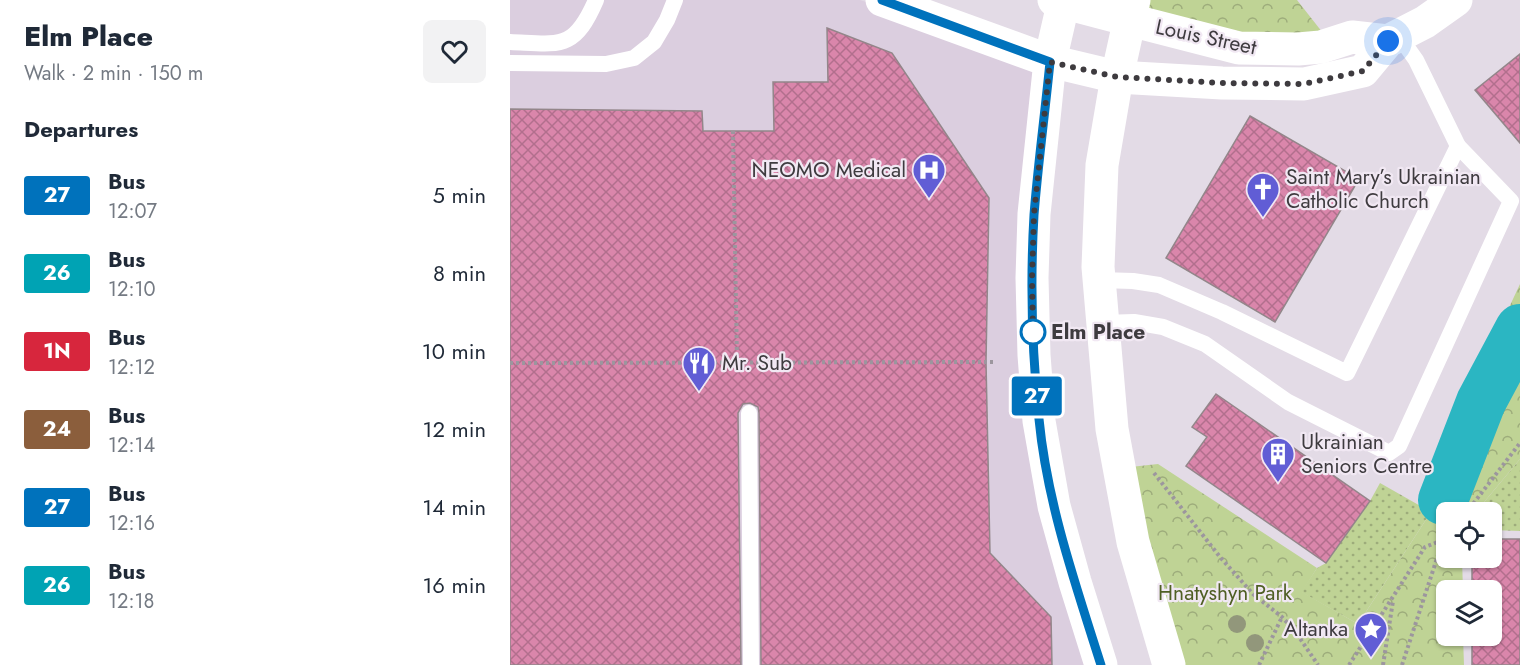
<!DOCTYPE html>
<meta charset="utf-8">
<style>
body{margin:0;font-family:Jost,sans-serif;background:#f2f2f3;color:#1f2937;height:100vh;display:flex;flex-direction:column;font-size:22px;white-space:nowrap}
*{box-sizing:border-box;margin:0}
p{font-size:20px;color:#747a83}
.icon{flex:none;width:33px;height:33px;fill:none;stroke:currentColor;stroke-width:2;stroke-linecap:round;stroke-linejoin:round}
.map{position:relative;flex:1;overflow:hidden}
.sheet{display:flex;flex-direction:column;background:#fff;width:510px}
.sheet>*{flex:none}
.badge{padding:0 12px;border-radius:4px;font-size:21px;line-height:39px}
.tools{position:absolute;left:926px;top:502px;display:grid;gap:12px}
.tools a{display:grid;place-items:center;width:66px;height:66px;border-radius:9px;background:#fff;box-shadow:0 2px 4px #0004;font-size:30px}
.you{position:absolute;width:30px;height:30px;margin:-15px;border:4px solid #fff;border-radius:50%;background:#1a73e8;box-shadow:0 0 0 9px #1a73e833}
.map>.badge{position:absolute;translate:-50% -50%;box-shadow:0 0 0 3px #fff}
h2{padding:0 24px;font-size:22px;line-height:54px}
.round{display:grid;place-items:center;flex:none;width:63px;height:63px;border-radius:9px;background:#f2f2f3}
.overview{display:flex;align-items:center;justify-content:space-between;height:102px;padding:0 24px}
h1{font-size:28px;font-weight:800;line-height:45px}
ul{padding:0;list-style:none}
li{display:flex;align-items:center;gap:18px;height:78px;padding:0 24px}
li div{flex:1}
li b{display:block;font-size:22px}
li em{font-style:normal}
li .badge{min-width:66px;font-weight:700;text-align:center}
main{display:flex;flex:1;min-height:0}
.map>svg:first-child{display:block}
.built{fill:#dbcedf}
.grass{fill:url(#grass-dots)}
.forest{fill:url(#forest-crowns)}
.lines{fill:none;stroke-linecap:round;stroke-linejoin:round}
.river{stroke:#2bb6c2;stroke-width:50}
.building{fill:url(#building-cross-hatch);stroke:#93868a;stroke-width:1.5}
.path{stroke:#9c969e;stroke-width:4;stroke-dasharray:3 3;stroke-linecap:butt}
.service{stroke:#fff;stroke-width:16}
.minor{stroke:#fff;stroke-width:33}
.secondary{stroke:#fff;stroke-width:33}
.tree{fill:#92977b}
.line-casing{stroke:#fff;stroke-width:14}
.line{stroke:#0072bc;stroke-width:9}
.walk{stroke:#3e3b3f;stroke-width:6;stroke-dasharray:0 10.8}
.stop-dot{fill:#fff;stroke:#0072bc;stroke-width:3}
.labels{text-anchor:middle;stroke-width:4.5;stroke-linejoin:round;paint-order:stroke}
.street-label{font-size:21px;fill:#3e3b3f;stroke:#f1e8f3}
.poi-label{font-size:21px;fill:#3e3b3f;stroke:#f1e8f3;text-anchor:start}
.stop-label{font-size:21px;font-weight:bold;fill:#3e3b3f;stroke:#f1e8f3;text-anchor:start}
.park-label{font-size:21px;fill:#4f5f24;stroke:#f1e8f3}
</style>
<main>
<section class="sheet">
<div class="overview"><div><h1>Elm Place</h1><p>Walk · 2 min · 150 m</p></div><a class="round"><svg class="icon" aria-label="heart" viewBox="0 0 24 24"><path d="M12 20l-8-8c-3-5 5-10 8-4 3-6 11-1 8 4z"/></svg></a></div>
<h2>Departures</h2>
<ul>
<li><span class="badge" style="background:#0072bc;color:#fff">27</span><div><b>Bus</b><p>12:07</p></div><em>5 min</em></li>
<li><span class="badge" style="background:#00a3b4;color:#fff">26</span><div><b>Bus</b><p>12:10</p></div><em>8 min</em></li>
<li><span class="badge" style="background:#d7263d;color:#fff">1N</span><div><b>Bus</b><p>12:12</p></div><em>10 min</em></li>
<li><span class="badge" style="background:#8b5e3c;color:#fff">24</span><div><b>Bus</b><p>12:14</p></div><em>12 min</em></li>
<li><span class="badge" style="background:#0072bc;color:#fff">27</span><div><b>Bus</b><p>12:16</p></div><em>14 min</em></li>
<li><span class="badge" style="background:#00a3b4;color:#fff">26</span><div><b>Bus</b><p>12:18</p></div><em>16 min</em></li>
</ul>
</section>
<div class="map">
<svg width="1010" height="665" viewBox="0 0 1010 665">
<defs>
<pattern id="grass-dots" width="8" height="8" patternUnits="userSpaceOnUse" patternTransform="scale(1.5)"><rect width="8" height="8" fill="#bfd395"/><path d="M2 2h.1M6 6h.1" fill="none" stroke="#9dac7b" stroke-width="1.8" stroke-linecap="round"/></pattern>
<pattern id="forest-crowns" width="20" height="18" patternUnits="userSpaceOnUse" patternTransform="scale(1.5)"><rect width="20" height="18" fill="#bfd395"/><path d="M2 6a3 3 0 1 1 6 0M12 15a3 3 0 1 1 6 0" fill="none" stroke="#9dac7b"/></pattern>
<pattern id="building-cross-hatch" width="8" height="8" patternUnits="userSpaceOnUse" patternTransform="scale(1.5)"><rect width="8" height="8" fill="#da86ab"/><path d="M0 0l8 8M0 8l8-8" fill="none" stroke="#b26f8d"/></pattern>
</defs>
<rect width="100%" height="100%" fill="#e3dbe6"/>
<path class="built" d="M0,0h350l187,63 -18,213 66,389h-585z"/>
<g class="grass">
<path d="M1010,459v72l-29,-1v-17h-16z"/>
<path d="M870,483l51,29 -73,112 -57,-32 16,-24 9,-5 44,-62z"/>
</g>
<g class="forest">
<path d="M626,0h161l33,42 -10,3 -188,-27z"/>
<path d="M1010,284v175l-45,54h-29v45h16l1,33h-17v45h17l1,29h-292l-51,-197 37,-4 159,104 -15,24 56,32 73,-112 10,-47 30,-76z"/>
</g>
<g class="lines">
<path class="river" d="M933,500l38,-98 39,-73"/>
</g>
<g class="building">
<path d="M317,28l65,25 97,145 -3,164 4,191 61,64 1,48h-291l-2,-252 -1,-6 -8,-4 -7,1 -5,9 3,252h-231v-556l192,2 1,20h71l-1,-49h55z"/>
<path d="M1010,54v89l-45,-53z"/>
<path d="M740,116l109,63 -84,143 -109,-64z"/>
<path d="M706,394l154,107 -44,62 -140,-97 21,-29 -15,-10z"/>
<path d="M981,539h29v126h-48v-29h19v-45h-19v-33h19z"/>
</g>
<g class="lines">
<g class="path">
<path d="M223,131l4,231"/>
<path d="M0,363l485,-1"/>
<path d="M644,473l66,84 33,37 29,23 13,14 23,34"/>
<path d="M956,513l54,-70"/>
<path d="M749,665l23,-48"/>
<path d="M839,665l76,-118 18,-7"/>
<path d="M873,665l10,-64"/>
<path d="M892,665l41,-125 3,-3"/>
</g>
<g class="service">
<path d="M0,42c50,2 64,9 86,-42"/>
<path d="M0,63l96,1 28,-6 20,-16 13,-22 8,-20"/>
<path d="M590,280l33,1 26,4 63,27 125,61 111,-227"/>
<path d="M593,323l31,-1 29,5 42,17 83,58 101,51 10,-7 112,-245 -53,-55 -42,-86 -17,-24"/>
<path d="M239,413l2,251"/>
</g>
<g class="minor">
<path d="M620,20l109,28 59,1 23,-2 31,-10 36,4"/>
<path d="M607,77l105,6 82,1 59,-13 25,-30 37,-19 31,-22"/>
</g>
<g class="secondary">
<path d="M372,0l168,61 67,16"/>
<path d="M544,0l76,20"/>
<path d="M554,0l-14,61 -16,153 -2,64 2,77 5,66 15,85 21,76 26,83"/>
<path d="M624,0l-17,77 -15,88 -4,102 14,162 21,113 36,123"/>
</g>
</g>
<g class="tree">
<circle cx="727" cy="624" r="9"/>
<circle cx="745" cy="643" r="9"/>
</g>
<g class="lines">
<defs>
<path id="line" d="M372,0l168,62c-5,51 -12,102 -16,153 -4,68 -2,137 5,204 8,84 37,167 62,246"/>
</defs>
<use href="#line" class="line-casing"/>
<use href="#line" class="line"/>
<path class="walk" d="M523,332v4l-1,-58 2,-64 16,-152 67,15 105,6 82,1 59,-13 25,-30"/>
</g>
<defs>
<symbol id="hospital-pin" viewBox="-11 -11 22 30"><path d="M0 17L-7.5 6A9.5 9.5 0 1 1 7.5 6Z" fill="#615dd5" stroke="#f1e8f3"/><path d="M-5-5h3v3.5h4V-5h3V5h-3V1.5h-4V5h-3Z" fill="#fff"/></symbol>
<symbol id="church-pin" viewBox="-11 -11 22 30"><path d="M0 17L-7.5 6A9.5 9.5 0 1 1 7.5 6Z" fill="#615dd5" stroke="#f1e8f3"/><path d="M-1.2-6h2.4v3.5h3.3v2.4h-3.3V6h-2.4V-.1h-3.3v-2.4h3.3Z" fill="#fff"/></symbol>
<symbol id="restaurant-pin" viewBox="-11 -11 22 30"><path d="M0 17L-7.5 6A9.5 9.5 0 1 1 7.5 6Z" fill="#615dd5" stroke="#f1e8f3"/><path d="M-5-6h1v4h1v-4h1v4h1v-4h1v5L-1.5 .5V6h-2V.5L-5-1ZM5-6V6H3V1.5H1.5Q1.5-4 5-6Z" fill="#fff"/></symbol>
<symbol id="building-pin" viewBox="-11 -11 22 30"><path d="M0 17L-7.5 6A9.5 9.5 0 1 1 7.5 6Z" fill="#615dd5" stroke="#f1e8f3"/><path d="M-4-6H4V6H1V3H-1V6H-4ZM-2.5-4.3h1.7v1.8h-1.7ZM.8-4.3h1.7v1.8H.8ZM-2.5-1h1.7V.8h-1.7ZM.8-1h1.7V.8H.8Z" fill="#fff"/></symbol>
<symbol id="sight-pin" viewBox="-11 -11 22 30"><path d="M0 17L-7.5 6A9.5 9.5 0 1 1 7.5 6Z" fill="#615dd5" stroke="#f1e8f3"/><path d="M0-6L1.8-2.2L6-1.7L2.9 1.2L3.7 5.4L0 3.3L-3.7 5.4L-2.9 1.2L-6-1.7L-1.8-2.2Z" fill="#fff"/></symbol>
</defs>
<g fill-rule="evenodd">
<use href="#hospital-pin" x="400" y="151" width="38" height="52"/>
<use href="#church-pin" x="734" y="170" width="38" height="52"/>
<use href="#restaurant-pin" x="170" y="344" width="38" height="52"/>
<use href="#building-pin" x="749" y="435" width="38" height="52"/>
<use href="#sight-pin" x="842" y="610" width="38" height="52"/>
</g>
<circle class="stop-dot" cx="523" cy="332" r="12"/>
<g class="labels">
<g class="street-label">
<text transform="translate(696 37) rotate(12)" y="7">Louis Street</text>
</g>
<g class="poi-label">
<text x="396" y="177" text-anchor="end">NEOMO Medical</text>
<text x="776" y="184">Saint Mary’s Ukrainian<tspan x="776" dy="24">Catholic Church</tspan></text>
<text x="212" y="370">Mr. Sub</text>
<text x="791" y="449">Ukrainian<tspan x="791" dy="24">Seniors Centre</tspan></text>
<text x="838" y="636" text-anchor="end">Altanka</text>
</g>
<g class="stop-label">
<text x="541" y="339">Elm Place</text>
</g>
<g class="park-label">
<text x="715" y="600">Hnatyshyn Park</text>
</g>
</g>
</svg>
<div class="tools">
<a><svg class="icon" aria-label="locate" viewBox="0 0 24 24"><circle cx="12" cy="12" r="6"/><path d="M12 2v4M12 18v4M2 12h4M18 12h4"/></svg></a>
<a><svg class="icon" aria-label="layers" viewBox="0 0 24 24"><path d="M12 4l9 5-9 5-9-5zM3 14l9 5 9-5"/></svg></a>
</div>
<div class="you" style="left:878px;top:41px"></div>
<b class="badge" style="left:527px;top:396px;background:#0072bc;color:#fff">27</b>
</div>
</main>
